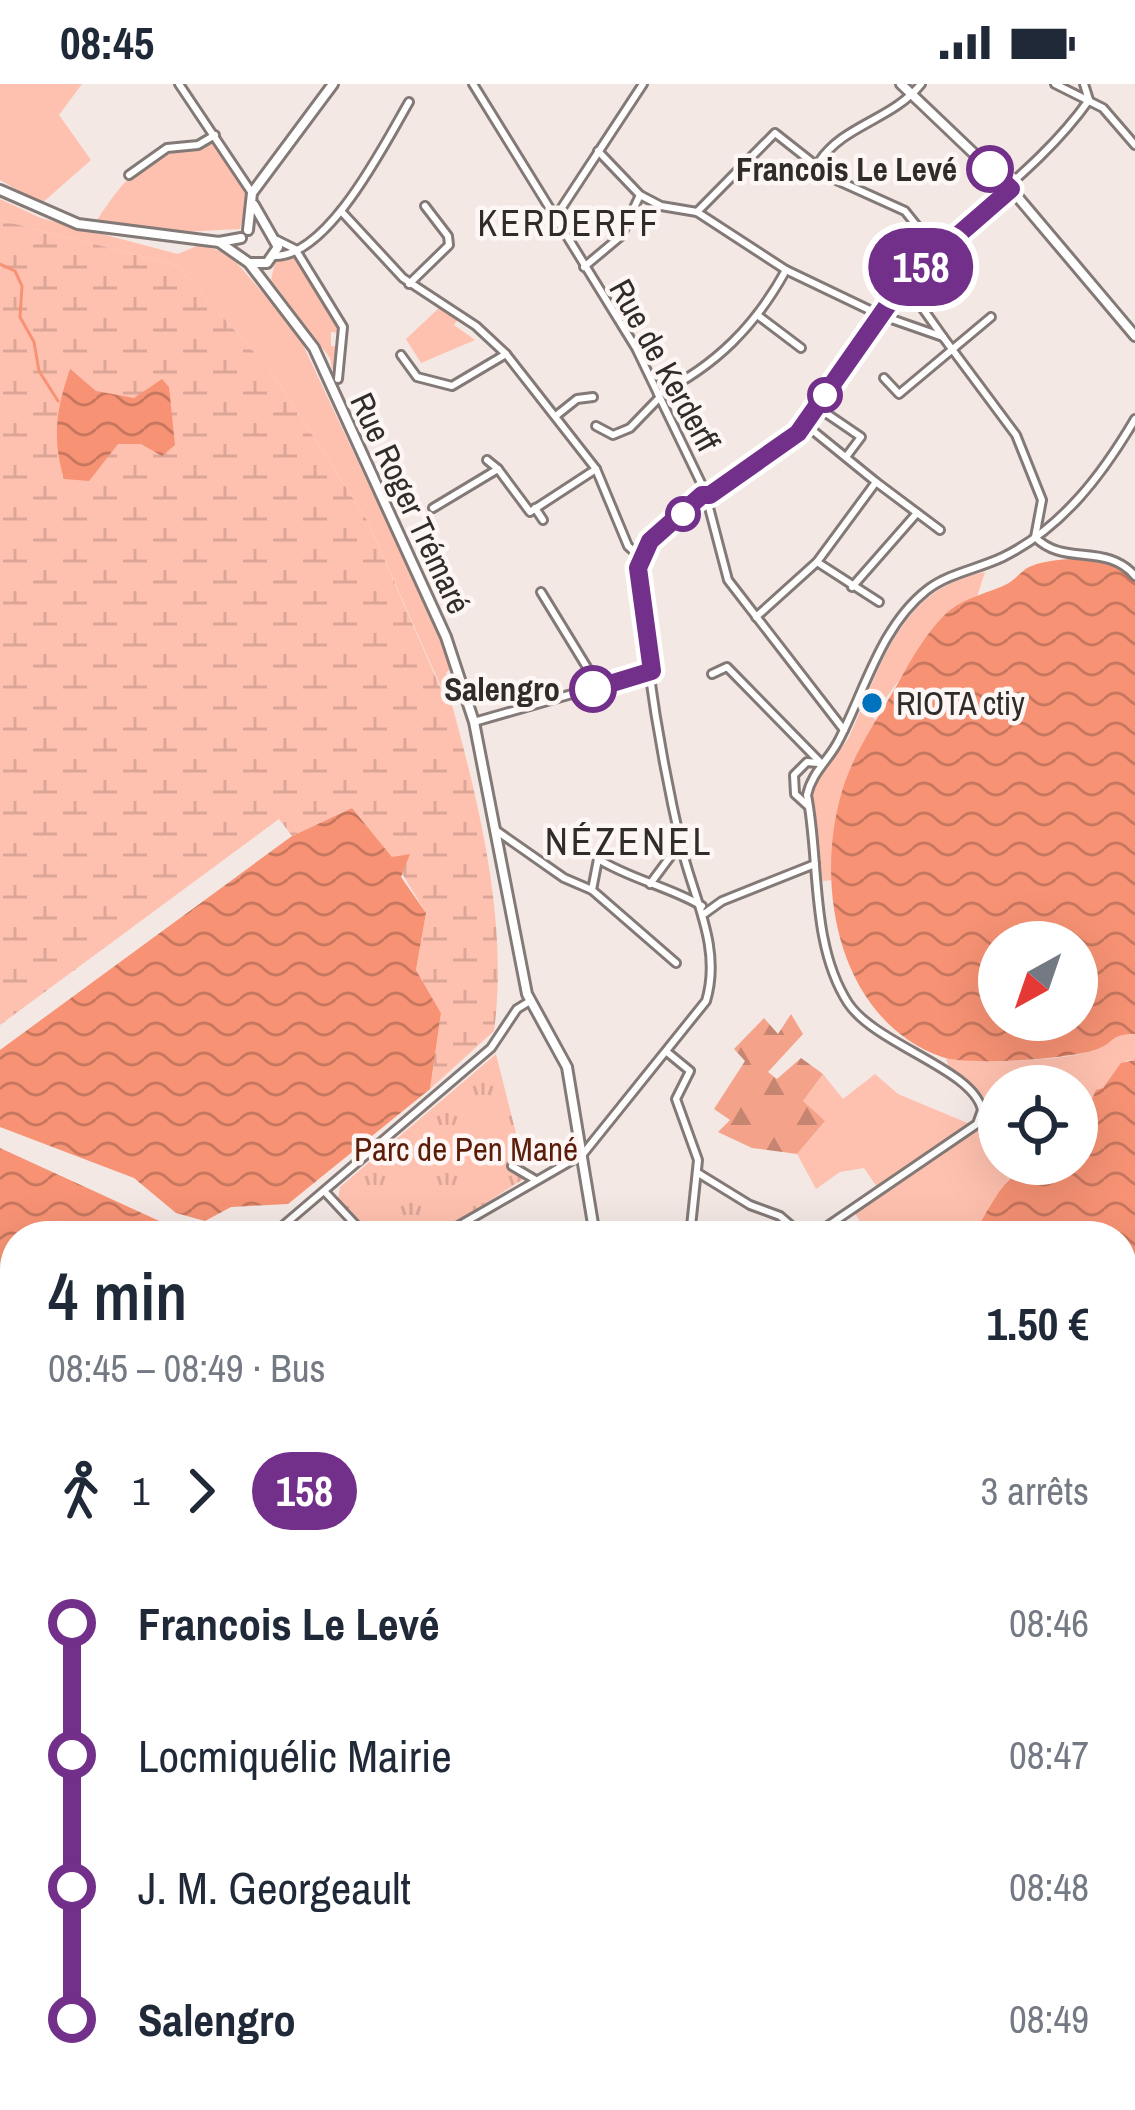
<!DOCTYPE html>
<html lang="fr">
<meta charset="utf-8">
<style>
body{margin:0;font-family:"Archivo Narrow",sans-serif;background:#f6f6f7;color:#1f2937;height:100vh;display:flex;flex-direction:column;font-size:45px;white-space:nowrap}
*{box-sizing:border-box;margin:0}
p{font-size:39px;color:#747a83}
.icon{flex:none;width:66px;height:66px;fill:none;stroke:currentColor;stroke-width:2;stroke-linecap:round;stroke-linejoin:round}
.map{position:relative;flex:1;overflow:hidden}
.details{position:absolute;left:0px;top:1137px;width:1137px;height:891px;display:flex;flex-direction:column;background:#fff;border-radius:48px 48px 0 0;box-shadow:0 12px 48px #0002}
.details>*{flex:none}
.badge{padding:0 24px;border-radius:39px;font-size:42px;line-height:78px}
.needle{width:78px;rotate:220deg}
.buttons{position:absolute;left:978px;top:837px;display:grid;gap:24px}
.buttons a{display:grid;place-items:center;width:120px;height:120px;border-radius:50%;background:#fff;box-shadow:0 12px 48px #0002;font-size:60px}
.map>.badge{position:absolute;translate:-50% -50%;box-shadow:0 0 0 6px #fff}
.legs{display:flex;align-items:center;gap:18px;height:132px;padding:0 48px;font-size:39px}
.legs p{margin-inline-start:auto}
.head{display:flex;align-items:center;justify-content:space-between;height:204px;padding:0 48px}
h1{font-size:66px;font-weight:600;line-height:90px}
ul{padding:0 48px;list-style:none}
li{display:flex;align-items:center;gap:42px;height:132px;font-size:45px}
li i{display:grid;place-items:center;width:18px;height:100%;margin:0 15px;background:currentColor}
li i::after{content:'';width:30px;height:30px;margin:-15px;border:9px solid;border-radius:50%;background:#fff}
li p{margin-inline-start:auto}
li:first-child i{background:linear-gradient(#0000 50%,currentColor 0)}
li:last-child i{background:linear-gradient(currentColor 50%,#0000 0)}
.status{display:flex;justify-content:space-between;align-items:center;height:84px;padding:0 60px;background:#fff;direction:ltr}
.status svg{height:33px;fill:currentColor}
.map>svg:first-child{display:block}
.grass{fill:#ffc1af}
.forest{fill:url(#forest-firs)}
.wetland{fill:url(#wetland-marsh)}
.park{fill:url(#park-tufts)}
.water{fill:url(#water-waves);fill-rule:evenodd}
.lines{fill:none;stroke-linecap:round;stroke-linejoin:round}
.stream{stroke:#f79274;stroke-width:3}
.ferry{stroke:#501200;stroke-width:3;stroke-dasharray:15 12;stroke-linecap:butt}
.minor-casing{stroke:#837976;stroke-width:12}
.tertiary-casing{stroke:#837976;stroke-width:14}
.minor{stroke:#fff;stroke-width:6}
.tertiary{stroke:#fff;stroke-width:8}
.rail{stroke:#9a928f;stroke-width:3;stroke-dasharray:15 15;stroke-linecap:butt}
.line-1-casing{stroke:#fff;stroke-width:27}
.line-1{stroke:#73308a;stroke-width:18}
.stop-1-dot{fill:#fff;stroke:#73308a;stroke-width:6}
.poi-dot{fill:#0073be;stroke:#fdf6f4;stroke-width:4.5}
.labels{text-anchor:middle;stroke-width:9;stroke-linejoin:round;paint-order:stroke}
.stop-label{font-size:33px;font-weight:bold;fill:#302c2a;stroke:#fdf6f4;text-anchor:end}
.street-label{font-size:33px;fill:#302c2a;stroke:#fdf6f4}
.poi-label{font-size:33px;fill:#302c2a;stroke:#fdf6f4;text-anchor:start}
.park-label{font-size:33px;fill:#5b1d09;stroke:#fdf6f4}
.neighbourhood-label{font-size:36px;letter-spacing:3px;fill:#302c2a;stroke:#fdf6f4}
.quarter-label{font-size:39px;letter-spacing:3px;fill:#302c2a;stroke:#fdf6f4}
</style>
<div class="status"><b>08:45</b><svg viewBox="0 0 49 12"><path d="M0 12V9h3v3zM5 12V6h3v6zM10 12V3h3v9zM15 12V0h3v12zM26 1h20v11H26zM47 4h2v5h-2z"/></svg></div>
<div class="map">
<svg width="1135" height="2026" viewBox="0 0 1135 2026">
<defs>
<pattern id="forest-firs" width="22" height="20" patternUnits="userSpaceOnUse" patternTransform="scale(3)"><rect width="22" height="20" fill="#f4a38a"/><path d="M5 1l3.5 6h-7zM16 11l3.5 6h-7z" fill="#c68571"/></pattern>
<pattern id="wetland-marsh" width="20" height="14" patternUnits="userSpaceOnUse" patternTransform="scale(3)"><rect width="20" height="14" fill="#ffc1af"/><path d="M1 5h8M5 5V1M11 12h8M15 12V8" fill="none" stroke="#dba697"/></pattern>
<pattern id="park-tufts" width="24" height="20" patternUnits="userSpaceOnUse" patternTransform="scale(3)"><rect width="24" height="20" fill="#ffc1af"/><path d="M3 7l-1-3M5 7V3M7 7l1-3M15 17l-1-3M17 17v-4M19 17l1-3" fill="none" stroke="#dba697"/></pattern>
<pattern id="water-waves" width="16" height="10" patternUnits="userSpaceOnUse" patternTransform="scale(3)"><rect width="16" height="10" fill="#f79274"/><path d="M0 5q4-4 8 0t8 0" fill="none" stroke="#c8775f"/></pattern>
</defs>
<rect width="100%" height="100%" fill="#f4e8e4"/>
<g class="grass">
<path d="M0,0h82l-23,31 32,45 -50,44 -41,-24z"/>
<path d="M213,56l35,56 -8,33 -58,3 -86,-10c17,-27 45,-67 80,-73 16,-3 22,1 37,-9z"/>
<path d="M0,115l41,19 137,36 21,-9 29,8 69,79 137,292 17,44 -5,5 7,19 -8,4 -78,-176 -96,-149 -95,-106 -176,-45z"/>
<path d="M300,173l42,76 -11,-1v14l10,1 -2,20 -7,2 -2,-11 -59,-78 4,-18z"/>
<path d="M439,224l19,11 -4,6 21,15 -54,23 -15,-24z"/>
<path d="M985,488l-8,25 -25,11 -80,109 4,3c-30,52 -43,99 -42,160l-11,1c-5,-24 -14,-67 -10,-93 3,-20 28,-34 37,-53 31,-66 48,-147 135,-163z"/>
<path d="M1135,950v26l-9,1 -49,72v-47h-78v78h31l-22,16 -36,56h-104l-13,-23 139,-96 -1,-13 -43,-32 -4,-14c38,5 109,4 146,-7 18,-5 17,-17 43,-17z"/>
<path d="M823,990l20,25 32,-25 23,20 72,30 -93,63 -13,-19 -24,4 -24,17 -19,-35 27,-32 -21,-21z"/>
</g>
<path class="forest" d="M791,930l12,20 -35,38 9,7 24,-21 22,16 -20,27 22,20 -28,33 -45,-6 -34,-16 12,-12 -16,-11 31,-48 -11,-12 30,-31 14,16z"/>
<path class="wetland" d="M0,136l176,45 95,106 96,149 77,176 5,-2c29,105 60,227 45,337l-64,58 11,-76 -25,-43 10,-57 -34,-56 -40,-49 -60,28 -13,-17 -279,206z"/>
<path class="park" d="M496,970l31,123c-65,39 -125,97 -189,23l2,-13z"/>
<g class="water">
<path d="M70,285l26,22 38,7 28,-19 7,8 6,58 -13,11 -21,-12h-23l-29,37 -25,-2c-12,-42 -8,-69 6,-110z"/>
<path d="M1100,474l21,8 14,16v452c-26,0 -21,10 -40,16 -26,9 -127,16 -153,7 -107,-38 -130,-179 -97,-275 12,-34 34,-66 52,-97 14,-25 31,-56 53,-75 15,-12 41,-18 57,-26 8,-4 14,-13 22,-17 20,-9 47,-8 71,-9zM999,858h78v78h-78z"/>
<path d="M352,724l40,49 18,-3 -9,23 25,36 -10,57 25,43 -11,76 -142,115 -57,3 -26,14 -29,-8 -42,-35 -134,-51v-77l292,-214z"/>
<path d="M1135,976v902l-13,10v-736h-150c37,-58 32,-72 105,-72v-31l19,-43 7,-2 18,-25z"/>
<path d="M0,1064l192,88h-177v861h948l-16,13h-947z"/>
</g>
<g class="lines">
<path class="stream" d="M0,180l15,7 7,15 -2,31 14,25 5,29 19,30"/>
<g class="ferry">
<path d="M1122,1356l13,-7"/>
<path d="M1122,1608l13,-3"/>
<path d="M191,2026l13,-13"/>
<path d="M205,2026l12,-13"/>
<path d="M258,2026l14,-13"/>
</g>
<defs>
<g id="minor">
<path d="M179,0l73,109"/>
<path d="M473,0l163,264 66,137v10"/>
<path d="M1055,0l48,24 32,37"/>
<path d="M1084,0l5,16"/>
<path d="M598,67l42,44 21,11 36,6 89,58 94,45 63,22 73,98 26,65 -7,37c29,30 71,5 100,39"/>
<path d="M819,78c24,-37 73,-42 102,-78"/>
<path d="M129,91l38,-27 31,-3 17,-10"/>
<path d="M341,127l62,67 73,48 30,28 90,115 32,77 12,11"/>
<path d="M697,128l78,-79 57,45 73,33 32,40"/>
<path d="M555,134l88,-134"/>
<path d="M277,156l20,10"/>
<path d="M297,168l46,75 -5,52"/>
<path d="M275,172c54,0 110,-113 134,-154"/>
<path d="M584,183l37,-31 19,-41"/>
<path d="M904,198l39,55"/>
<path d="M409,200l40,-39 -1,-9 -23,-30"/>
<path d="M760,233l41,31"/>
<path d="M401,271l16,22 35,9 54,-32"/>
<path d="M884,294l15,16 92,-77"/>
<path d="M658,310c58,-28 98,-69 128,-124"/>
<path d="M817,323l44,30 -15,20"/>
<path d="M557,331l20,-16 16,-2"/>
<path d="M596,342l17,9 17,-7 29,-30"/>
<path d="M487,376l11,9"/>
<path d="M876,398l64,48"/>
<path d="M712,404c105,-42 124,-130 193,-206 58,-65 133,-110 184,-182"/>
<path d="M706,412l22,84 116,150"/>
<path d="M433,424l65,-39 32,43 66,-43"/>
<path d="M535,424l8,12"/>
<path d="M817,478l62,40"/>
<path d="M852,503l65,-74"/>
<path d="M541,508l58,95"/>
<path d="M756,533l61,-55 59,-80 -70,-57"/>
<path d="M712,590l15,-7 94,96"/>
<path d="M474,638l178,-51"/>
<path d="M807,721l-12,-11 -1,-19 13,-13 11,1"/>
<path d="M497,747l67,47 28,12 84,73"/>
<path d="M650,800l23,-31 9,-2"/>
<path d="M592,806l6,-31c34,21 70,27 104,47"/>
<path d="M704,830l18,-13 93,-37"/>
<path d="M667,968l23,19 -14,28 22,61 -8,76"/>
<path d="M512,1082l22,13"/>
<path d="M698,1089l52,32 30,11 23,20"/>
<path d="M326,1109l40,43"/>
<path d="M271,1152l220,-188 26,-39 13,-8"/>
<path d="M441,1152l142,-82 123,-153c16,-53 -12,-102 -24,-152 -21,-91 -37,-189 -44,-281l12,-27 52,-46"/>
<path d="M813,1152l164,-112 5,-14c-9,-41 -106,-65 -134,-107 -38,-59 -28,-142 -41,-208 5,-23 22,-35 32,-55 26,-50 42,-114 88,-150 22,-17 51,-21 76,-33 59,-29 99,-82 132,-138"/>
</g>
<g id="tertiary">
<path d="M901,0l110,105 124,147"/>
<path d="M0,106l78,34 141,18 22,-4"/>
<path d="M248,146l4,-37 81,-109"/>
<path d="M219,158l30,21 65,85 132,289 28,85 53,272 40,73 28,169"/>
<path d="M251,179h16l11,-16 -24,-42"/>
</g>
</defs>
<use href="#minor" class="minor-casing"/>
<use href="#tertiary" class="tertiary-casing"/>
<use href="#minor" class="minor"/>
<use href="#tertiary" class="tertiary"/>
<g class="rail">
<path d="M1122,1899l13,-10"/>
<path d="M1122,1964l13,-10"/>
<path d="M960,2026l17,-13"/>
<path d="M1062,2026l16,-13"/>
</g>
</g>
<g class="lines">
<defs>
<path id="line-1" d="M593,605l59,-18 -14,-103 12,-27 52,-46h8l88,-62 106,-151 107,-93 -21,-20"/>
</defs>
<use href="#line-1" class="line-1-casing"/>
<use href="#line-1" class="line-1"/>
</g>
<g class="stop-1-dot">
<circle cx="990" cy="85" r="21"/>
<circle cx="825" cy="311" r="15"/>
<circle cx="683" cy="430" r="15"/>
<circle cx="593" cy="605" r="21"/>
</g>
<circle class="poi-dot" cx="872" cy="619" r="12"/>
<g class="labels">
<g class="stop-label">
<text x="957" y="97">Francois Le Levé</text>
<text x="560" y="617">Salengro</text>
</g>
<g class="street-label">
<text transform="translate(665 281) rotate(61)" y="12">Rue de Kerderff</text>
<text transform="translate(411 419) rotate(65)" y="12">Rue Roger Trémaré</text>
</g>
<g class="poi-label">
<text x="896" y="631">RIOTA ctiy</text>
</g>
<g class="park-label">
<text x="466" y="1077">Parc de Pen Mané</text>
</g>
<g class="neighbourhood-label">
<text x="569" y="152">KERDERFF</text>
</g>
<g class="quarter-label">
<text x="629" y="771">NÉZENEL</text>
</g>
</g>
</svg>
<div class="buttons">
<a><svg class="needle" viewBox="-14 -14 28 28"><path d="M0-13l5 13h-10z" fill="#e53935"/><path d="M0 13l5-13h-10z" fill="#747a83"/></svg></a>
<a><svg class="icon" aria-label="locate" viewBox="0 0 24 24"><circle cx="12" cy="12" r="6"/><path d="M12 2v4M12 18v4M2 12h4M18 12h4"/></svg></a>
</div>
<b class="badge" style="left:921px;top:183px;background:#73308a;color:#fff">158</b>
<section class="details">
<div class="head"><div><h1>4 min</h1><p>08:45 – 08:49 · Bus</p></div><b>1.50 €</b></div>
<div class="legs"><svg class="icon" aria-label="walk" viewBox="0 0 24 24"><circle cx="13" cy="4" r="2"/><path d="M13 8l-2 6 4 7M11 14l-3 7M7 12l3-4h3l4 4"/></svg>1<svg class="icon" aria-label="forward" viewBox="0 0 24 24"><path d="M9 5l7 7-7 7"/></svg><b class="badge" style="background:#73308a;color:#fff">158</b><p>3 arrêts</p></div>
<ul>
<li><i style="color:#73308a"></i><b>Francois Le Levé</b><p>08:46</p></li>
<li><i style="color:#73308a"></i><span>Locmiquélic Mairie</span><p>08:47</p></li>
<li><i style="color:#73308a"></i><span>J. M. Georgeault</span><p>08:48</p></li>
<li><i style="color:#73308a"></i><b>Salengro</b><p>08:49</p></li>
</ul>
</section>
</div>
